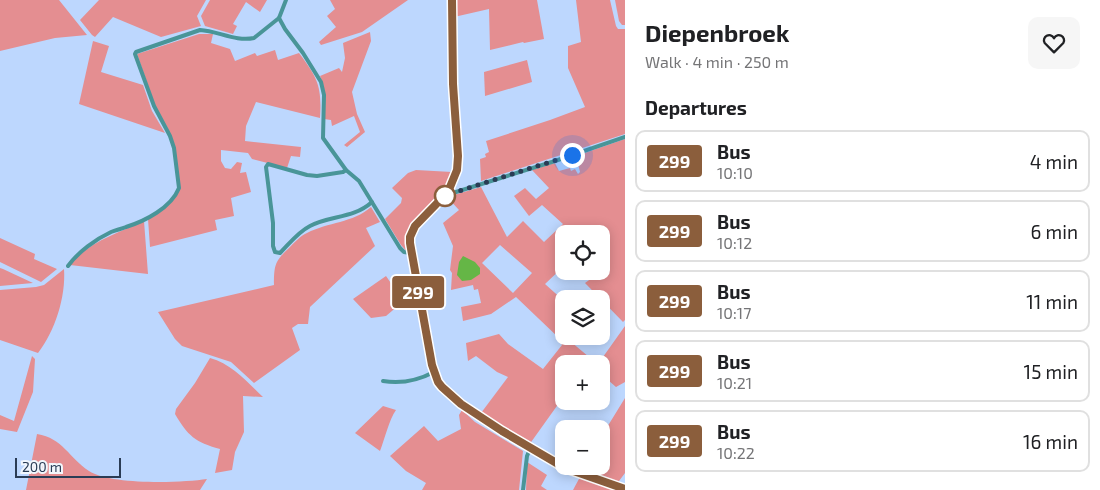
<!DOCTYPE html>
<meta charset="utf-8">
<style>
body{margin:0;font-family:"Exo 2",sans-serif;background:#f6f6f6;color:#202124;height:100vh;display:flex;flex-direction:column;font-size:19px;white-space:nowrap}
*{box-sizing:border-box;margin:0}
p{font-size:16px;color:#757577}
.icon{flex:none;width:28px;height:28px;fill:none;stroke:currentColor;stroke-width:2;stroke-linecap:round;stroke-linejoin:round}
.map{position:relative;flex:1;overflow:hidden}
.sheet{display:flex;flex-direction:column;background:#fff;width:475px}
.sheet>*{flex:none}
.badge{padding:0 10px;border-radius:4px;font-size:18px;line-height:32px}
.controls{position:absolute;left:555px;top:225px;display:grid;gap:10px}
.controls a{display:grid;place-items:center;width:55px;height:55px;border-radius:10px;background:#fff;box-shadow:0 2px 12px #0003;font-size:25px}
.scale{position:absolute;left:15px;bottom:12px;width:106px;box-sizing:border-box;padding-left:5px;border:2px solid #2a3c55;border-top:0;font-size:14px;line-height:18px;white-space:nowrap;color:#2a3c55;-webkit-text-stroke:4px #f2f7fd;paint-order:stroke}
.you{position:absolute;width:25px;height:25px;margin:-12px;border:4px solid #fff;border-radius:50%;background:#1a73e8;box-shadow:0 0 0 8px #1a73e833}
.map>.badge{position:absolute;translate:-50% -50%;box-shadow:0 0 0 2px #fff}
h2{padding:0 20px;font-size:19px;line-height:45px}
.round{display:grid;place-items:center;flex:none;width:52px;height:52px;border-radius:10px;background:#f6f6f6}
.head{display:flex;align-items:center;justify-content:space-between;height:85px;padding:0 20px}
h1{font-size:24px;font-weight:700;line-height:38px}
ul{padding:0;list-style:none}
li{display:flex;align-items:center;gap:15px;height:62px;margin:0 10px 8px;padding:0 10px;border:2px solid #e0e0e0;border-radius:10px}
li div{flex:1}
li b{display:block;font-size:19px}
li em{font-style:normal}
li .badge{min-width:55px;font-weight:700;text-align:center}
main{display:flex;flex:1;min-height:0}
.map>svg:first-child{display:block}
.green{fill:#e48e91;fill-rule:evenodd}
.water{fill:#65b646}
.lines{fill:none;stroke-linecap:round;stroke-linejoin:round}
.minor{stroke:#499598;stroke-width:4}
.tertiary{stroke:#499598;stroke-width:4.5}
.line-casing{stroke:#fff;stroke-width:11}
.line{stroke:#8b5e3c;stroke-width:8}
.walk{stroke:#2a3c55;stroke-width:5;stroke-dasharray:0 9}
.stop-dot{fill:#fff;stroke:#8b5e3c;stroke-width:2.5}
</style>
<main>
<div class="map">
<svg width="625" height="490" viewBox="0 0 625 490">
<rect width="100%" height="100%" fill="#bdd7fe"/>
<g class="green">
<path d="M0,0h59l28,35 -32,3 -55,13z"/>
<path d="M99,0h107l-9,16 4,10 -40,11 -48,-20 -18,20 -3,-2 -12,-15z"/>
<path d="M210,0h57l-7,12 -14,-10 -13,22 4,2 -4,8 -28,-8 -4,-10z"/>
<path d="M330,0h78l-46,32 -41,13 -2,-3 17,-15 -9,-11 8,-7z"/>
<path d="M454,0h83l7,39 -20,4 -1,-1 -33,8 -1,-41 -35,8z"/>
<path d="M576,0h34l6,26 2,3h7v105l-144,47 -1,-22 6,-2 -1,-3 4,-2 -3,-11 64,-21 35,-13 -17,-39v-22l13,-4z"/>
<path d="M615,0h10v25h-3l-3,-4z"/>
<path d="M370,32l1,9 -19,51 5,22 8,18 -18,15 -3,-2 16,-13 -6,-16 -22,10 -1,-6 -7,-1c1,-15 3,-29 -4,-43l19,-8 3,4 3,-14 -2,-15z"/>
<path d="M199,34h14l-2,9 19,6 5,12 20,-8 2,3 18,-6 3,10 21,-7c19,25 23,34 21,65l-64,-16 -10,24 -1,15 56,6 -1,10 -9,-1 -4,12 -35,-9 -4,-6 -27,-3v11l4,7 6,1 6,-7 5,1 -2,10 6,-1 5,20 -20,6 3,18 -19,4 2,10 -67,17 -2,-28 14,-9 17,-21 -5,-45 -7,-17 -11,-19 -19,-54z"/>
<path d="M93,41l16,5 -8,26 42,13 9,26 13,22 -86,-29z"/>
<path d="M527,60l5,22 -47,14 -1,-24z"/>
<path d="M625,139v181l-2,2 -38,-39 22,-16 -6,-6v-27h-37v32l-19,18 19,17v35l31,26 -2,2h-29v32l-35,49 -48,-32 27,-36 -11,-5 -21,-16 -8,5 -2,-18 33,-9 9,10 35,25 19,-24 -3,-5 1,-1 -44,-42 -25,17 -28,7 -2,-14 20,-4 -3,-14 -4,1 -1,-5 -22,5 1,-17 -2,-3 3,-24 -10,-23 16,-13 -12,-13 34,-10 26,50 16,-16 21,21 19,-18 -21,-19 -13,11 -15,-20 11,-8 11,11 13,-11 -17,-18 23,-7 4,8 11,-3 1,3 4,-2 3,5 2,-2 -4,-16zM500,245l32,28 -19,20 -31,-30z"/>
<path d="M416,170l36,2c-1,6 -3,13 -6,19 -16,23 -41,29 -38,62l-7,-8 -16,-26 16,-16 1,-5 -10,-10 16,-15z"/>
<path d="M371,207l9,15 -14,6 9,18 -65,61 -2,17h-10l-6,4 8,22 -46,33 -23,-21 -49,-16 -7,-7 -17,-27 116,-27c0,-20 1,-24 15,-37 6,-6 11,-12 18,-15 21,-11 46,-10 64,-26z"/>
<path d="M144,221l4,53 -78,-9c18,-23 48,-32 74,-44z"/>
<path d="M0,238l35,16 -1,5 23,10 -16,13 -41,-20z"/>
<path d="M0,268l3,1 30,14 -33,3z"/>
<path d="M64,269c2,28 -9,62 -26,84l-38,-13v-50l36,-3 8,-2z"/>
<path d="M386,276l9,13 15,-9 2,14 -26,22 -15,2 -18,-19z"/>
<path d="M625,326v56l-9,5 -15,-13v-10h-3z"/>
<path d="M32,356l3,3 -2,33 -16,40 -17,-3v-14l14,6z"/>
<path d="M210,358c22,6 37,24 53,39l-20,-1 1,36 -9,20 -3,18 -17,3 5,-24c-25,-7 -32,-13 -45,-35l1,-5 19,-26z"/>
<path d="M625,398v75l-9,12 -50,-19h35v-29z"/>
<path d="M383,406l13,4c-7,10 -11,28 -16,41l-25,-18z"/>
<path d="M462,410l13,12 48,29 -4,39h-97l4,-7 -20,-12 -16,-15 34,-30 14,15 23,-12 -2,-14z"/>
<path d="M37,434c26,4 32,24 52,37 21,14 92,12 118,8l-7,11h-174z"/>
<path d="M527,462l20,13 -6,11 6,4h-21z"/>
<path d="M580,477l32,12v1h-39z"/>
</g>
<path class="water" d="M463,256l12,6 5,6v6l-9,6 -9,1 -5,-6 2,-13z"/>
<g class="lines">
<g class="minor">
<path d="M286,0l-7,18 6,11 18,24 18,29 3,13 -1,43 23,32 13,11 41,67 4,4 6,1"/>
<path d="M346,170l-3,2 -26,4 -10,-1 -39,-11 -2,3 7,56v23l2,6 5,1c9,-9 18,-21 30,-27 21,-11 43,-7 62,-24"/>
<path d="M448,192h8l99,-31 70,-24"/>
<path d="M68,266c10,-14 28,-27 43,-34 5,-2 10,-3 15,-5 19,-6 45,-19 53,-39l-5,-40 -4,-12 -16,-30 -19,-52 1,-2 64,-22c18,1 36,12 54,8l25,-20"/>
<path d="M383,381c18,3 34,0 51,-9"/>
<path d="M523,490l4,-34 3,-7"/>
</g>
<path class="tertiary" d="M452,0l1,84 5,79 -10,29 -33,34 -3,6 -2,11 22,122 6,17 23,22 69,45 35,19 60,21"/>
</g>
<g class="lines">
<defs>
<path id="line" d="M452,0l1,84 5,72 -1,14 -9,22 -33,34 -5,11v6l22,122 6,17 4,5 19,17 41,27 63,37 60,21"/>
</defs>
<use href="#line" class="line-casing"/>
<use href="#line" class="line"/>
<path class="walk" d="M445,196l3,-4h8l116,-37"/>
</g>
<circle class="stop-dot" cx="445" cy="196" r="10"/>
</svg>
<div class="controls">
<a><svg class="icon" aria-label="locate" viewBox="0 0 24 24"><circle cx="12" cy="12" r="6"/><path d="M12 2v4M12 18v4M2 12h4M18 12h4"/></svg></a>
<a><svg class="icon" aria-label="layers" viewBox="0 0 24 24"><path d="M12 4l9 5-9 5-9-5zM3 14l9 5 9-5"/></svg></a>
<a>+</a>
<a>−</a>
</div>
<div class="scale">200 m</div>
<div class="you" style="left:572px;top:155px"></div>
<b class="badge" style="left:418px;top:292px;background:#8b5e3c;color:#fff">299</b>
</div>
<section class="sheet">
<div class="head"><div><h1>Diepenbroek</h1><p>Walk · 4 min · 250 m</p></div><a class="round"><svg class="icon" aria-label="heart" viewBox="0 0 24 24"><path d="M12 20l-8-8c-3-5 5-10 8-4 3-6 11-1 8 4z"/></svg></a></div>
<h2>Departures</h2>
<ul>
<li><span class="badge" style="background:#8b5e3c;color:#fff">299</span><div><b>Bus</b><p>10:10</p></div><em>4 min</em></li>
<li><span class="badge" style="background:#8b5e3c;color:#fff">299</span><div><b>Bus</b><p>10:12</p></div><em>6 min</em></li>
<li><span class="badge" style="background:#8b5e3c;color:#fff">299</span><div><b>Bus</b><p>10:17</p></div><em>11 min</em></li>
<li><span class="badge" style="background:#8b5e3c;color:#fff">299</span><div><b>Bus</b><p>10:21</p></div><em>15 min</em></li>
<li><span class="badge" style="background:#8b5e3c;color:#fff">299</span><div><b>Bus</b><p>10:22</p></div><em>16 min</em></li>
</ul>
</section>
</main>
